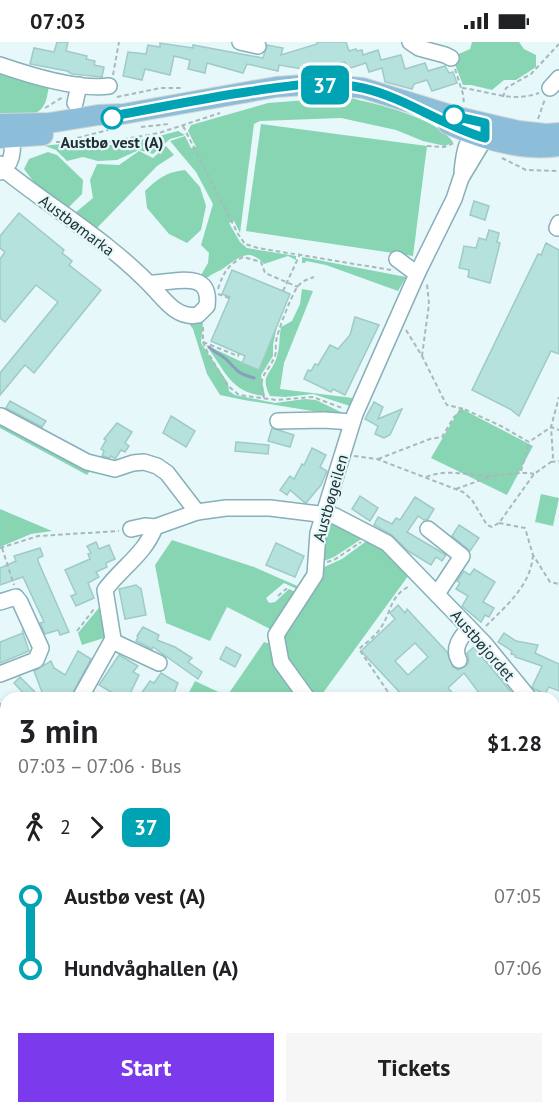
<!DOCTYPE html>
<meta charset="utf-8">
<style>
body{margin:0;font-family:"PT Sans",sans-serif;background:#f6f6f6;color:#202124;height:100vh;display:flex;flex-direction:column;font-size:22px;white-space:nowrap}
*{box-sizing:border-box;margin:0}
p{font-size:20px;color:#757577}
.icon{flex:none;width:33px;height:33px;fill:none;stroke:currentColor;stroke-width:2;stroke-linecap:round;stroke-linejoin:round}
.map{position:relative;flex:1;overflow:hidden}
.panel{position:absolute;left:0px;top:650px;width:560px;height:422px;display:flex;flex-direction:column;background:#fff;border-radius:18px 18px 0 0;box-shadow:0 3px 9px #0003}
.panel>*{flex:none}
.badge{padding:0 12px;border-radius:9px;font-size:21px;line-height:39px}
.map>.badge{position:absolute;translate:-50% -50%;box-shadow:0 0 0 3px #fff}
.legs{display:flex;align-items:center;gap:9px;height:66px;padding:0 18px;font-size:20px}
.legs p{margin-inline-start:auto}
.summary{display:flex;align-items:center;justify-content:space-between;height:102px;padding:0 18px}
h1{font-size:33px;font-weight:700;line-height:45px}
.cta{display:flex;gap:12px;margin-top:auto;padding:12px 18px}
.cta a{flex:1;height:69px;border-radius:0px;background:#7c3aed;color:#fff;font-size:24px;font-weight:700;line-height:69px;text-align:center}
.cta a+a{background:#f6f6f6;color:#202124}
ul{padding:0 18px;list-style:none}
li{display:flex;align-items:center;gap:21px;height:72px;font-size:22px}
li i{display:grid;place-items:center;width:9px;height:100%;margin:0 8px;background:currentColor}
li i::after{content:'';width:15px;height:15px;margin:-8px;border:4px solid;border-radius:50%;background:#fff}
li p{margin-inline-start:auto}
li:first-child i{background:linear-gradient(#0000 50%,currentColor 0)}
li:last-child i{background:linear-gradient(currentColor 50%,#0000 0)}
.status{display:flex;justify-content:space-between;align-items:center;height:42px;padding:0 30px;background:#fff;direction:ltr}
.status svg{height:16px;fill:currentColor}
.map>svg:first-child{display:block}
.green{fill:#87d5b3}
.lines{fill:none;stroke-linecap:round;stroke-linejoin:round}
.stream{stroke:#8a9fbd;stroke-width:3}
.building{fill:#b6e2dd;stroke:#9fcac6;stroke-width:1.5;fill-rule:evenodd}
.minor-casing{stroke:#87b0b9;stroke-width:18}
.major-casing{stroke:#d2d5d6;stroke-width:22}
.path{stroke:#a8b9bc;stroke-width:2;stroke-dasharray:4.5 3;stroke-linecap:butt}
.minor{stroke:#fff;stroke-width:15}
.major{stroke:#8cbdd9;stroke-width:20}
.line-1-casing{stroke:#fff;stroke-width:14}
.line-1{stroke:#00a3b4;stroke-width:9}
.stop-1-dot{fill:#fff;stroke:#00a3b4;stroke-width:3}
.labels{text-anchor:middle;stroke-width:4.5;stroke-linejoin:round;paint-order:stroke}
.stop-label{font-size:16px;font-weight:bold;fill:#1e2f32;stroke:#e7f8fb}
.street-label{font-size:16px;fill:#1e2f32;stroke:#e7f8fb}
</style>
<div class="status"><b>07:03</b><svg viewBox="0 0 49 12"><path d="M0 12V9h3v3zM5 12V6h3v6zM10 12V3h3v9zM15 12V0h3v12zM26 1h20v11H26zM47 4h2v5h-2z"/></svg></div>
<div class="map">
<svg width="559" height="1070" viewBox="0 0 559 1070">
<rect width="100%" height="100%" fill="#e7f8fb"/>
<g class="green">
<path d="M472,0h47l5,7 12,6v12l-20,13h-12l-12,10 -21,-5h-8l-11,-28 18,-8z"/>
<path d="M0,28l49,16c-2,11 -3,23 -14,27l-35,1z"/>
<path d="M346,55c30,7 88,19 107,45l-8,4 -22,-5 -27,-11 -55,-12 -81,3 -6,3 -14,109 -6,-12 -5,2 11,19 7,6 49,8v4l-8,-4 -24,8c-17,-19 -28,-3 -43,6 -5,2 -9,4 -13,7l-5,2 -3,-2 8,-14 1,-10 -8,-8 12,-41 -17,-32 -26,-31 15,-5 6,12 5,-1 -8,-16 3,-6 77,-22z"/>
<path d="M261,82l166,22 -14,110 -167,-25z"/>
<path d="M178,89l7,4 -15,4 -17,15 -14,-4 -22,10 -19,1 -15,-4 -16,4 -11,-11 -11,-4c18,-4 33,1 51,0 27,-1 57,-8 82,-15z"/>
<path d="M166,104l8,9 -17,11 -60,62 -22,-15 18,-15 -3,-18 7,-16 22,1 20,-14 14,7z"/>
<path d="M48,110l9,3 26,25 -1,14 -14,14 -32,-23 -12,-16 5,-10z"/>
<path d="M185,128l15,17 6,19 -5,24 -14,13 -18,-9 -22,-26 -2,-17c13,-13 22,-19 40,-21z"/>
<path d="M302,215l104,20 -8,14 -72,-26 -20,-4 -1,2h-3z"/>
<path d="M302,247l11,2 -29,72 -4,26 73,9 -3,8 -37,-12 -28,3 -15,-1c-11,-22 2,-21 7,-40 3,-8 2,-19 4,-29l11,-6 8,-17z"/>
<path d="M187,279l16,2 -2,20 27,40 1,8 6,4 40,8 30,-4 11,1 27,13v3l-99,-16 -24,-5 -13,-21 -14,-45z"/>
<path d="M277,284l-4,19v11l-12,19 4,21c-35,-3 -40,-26 -59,-51l53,25z"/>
<path d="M460,366l73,38 -26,49 -76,-37z"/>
<path d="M0,378l90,51 -3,4 -87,-47z"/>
<path d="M541,452l18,4 -6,28 -18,-4z"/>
<path d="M0,467l52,22 -21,3 -31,13z"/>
<path d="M330,480l36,14 -32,21 -10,4 -3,-11 4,-24z"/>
<path d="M372,495l39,35 -91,125h-2l-14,-12 -16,-23 -6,-21 4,-15 36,-58 20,-9z"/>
<path d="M172,498l82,27 48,21 -1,3 -17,-8 -18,15 3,5 6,-1 14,-13 9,4 -26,37 -45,-23 -17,34 -44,-18 -11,-58z"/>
<path d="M103,561l7,33 -28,9 -4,-12z"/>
<path d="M264,600l10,3 29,53h-117l9,-17 32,15z"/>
</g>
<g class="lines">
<path class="stream" d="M209,305c6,6 15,9 20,15 10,11 11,12 25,16"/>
</g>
<g class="building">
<path d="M57,0h11l-2,9 21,5 -1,3 9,2 -1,4 10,2 -2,10 -30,-3 -5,-3 -37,-7 4,-16 20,4z"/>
<path d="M317,0h29l3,9 7,-2 1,2 5,-1 1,5 15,-5 3,10 20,-5 4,14 20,-6 3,8 17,-5 4,7 4,-1 4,11 -25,8 -5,-11 -13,4 -2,5 -27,-7 -3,-14 -13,4 -3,-9 -19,6 -2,-7 -20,6 -1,-3 -21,4 -24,-4 -1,6 -31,-7 -4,9 -36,-10 -2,10 -17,-4 2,-9 -16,-4 -4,19 -25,-6 -3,11 -19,-4 5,-24 18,2 2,-9 12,2v-4l33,5v-3l70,13 4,-13 16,3 -2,7 36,-11z"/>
<path d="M474,159l15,5 -4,14 -15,-5z"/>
<path d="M19,171l45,37 -2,3 10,8 -3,4 32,25 -67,83 -9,-8 -25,30v-22l58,-71 -22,-17 -31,37 -5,-4v-59l5,-7 -5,-4v-12z"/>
<path d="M489,188l10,3 -2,9 3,1 -10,40 -22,-6 1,-7 -10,-2 5,-22 12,2 3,-10 7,2z"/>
<path d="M546,201l13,7v104l-8,-3 -32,65 -9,-7 -38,-19 66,-136 3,1z"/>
<path d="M232,228l58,24 -31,76 -17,-7 3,-7 -34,-15 19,-44 -8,-3z"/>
<path d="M355,275l24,8 -34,70 -12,-6 -2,3 -27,-13 4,-9 3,1 4,-7 3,1 12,-20 8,4 12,-14z"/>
<path d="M10,359l36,20 -4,6 -36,-19z"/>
<path d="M374,360l9,5 -5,12 24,-10 -12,26 -6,3 -9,-4 3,-8 -13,-7z"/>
<path d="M171,374l24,15 -9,16 -23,-14z"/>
<path d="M117,381l15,9 -7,11 4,3 -4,6 -4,-2 -6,9 -4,-3 -1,2 -8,-2 2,-5 -3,-2 5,-9 -2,-1z"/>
<path d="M272,386l22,7 -4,12 -22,-6z"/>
<path d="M236,400l33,3 -1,9 -33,-3z"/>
<path d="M312,406l14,7 -6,12 7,4 -6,14 -15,18 -2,-1 -14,-12 -3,5 -7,-5 10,-14 4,3 8,-15 2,1z"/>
<path d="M360,454l18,12 -8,13 -18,-12z"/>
<path d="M415,455l19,12 -6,10 -4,1 -6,-4 -11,16 39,23 -4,6 -6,-4 -5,8 -23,-14 -16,-16 -18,-10 4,-8 14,7 4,-6 4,2z"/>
<path d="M459,483l20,13 -9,13 -18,-15z"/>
<path d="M96,500l3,7 10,-4 6,14 -9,4 1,4 -11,5 3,5 -11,6 6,15 -18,8 -5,-10 5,-2 -11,-24 25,-11 -2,-5 3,-1 -4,-7z"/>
<path d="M276,501l28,13 -9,21 -29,-12z"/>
<path d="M40,506l3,8 -5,2v3l31,71 -9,3 -2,-5 -13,4 -5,-11 4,-1 -21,-45 -23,8v-17l16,-7 -2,-5z"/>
<path d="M474,527l21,13 -12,20 11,6 -5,9 -4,-2 -4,7 -19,-16 6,-10 -12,-7 4,-6 -3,-2 7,-10 6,4z"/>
<path d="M136,543l5,4 5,26 -21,4 -6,-30z"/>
<path d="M398,563l7,8 2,-4 40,43 6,15 5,3 8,-4 3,-5 -2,-8 7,-6 42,51h-33l-19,-25 -16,15 9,10h-52l-44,-47 34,-32 -5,-6zM415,601l13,14 -20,18 -13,-14z"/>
<path d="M143,585l16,8 -2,5 18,7 17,11 -4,4 14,10 -4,7 -45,-32 -1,2 -16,-8 2,-4 -1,-1z"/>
<path d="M22,588l7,21 -29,12v-21l23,-9z"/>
<path d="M504,591l12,8 22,4 -3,8 24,11v27l-10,-4 -4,7 -11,-5 -2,-2 10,-21 -27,-9v-2l-4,-1 1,-3 -14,-9z"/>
<path d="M226,605l15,8 -6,12 -15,-8z"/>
<path d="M78,609l13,8 -21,39 -7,-4 -2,4h-10l-9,-6 -8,-21 17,-10 3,7 11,7z"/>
<path d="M119,613l19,11 -5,6 6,3 -11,23h-7l-22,-13z"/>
<path d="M161,631l17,10 -6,15h-34l12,-17 4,2z"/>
<path d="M20,635l16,16 -4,5h-4l-14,-15z"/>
</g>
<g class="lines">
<defs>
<g id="minor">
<path d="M240,0l18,4"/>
<path d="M410,0l9,6 26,7 6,3"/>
<path d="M0,23c29,10 79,25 109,21"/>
<path d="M550,46l9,-10"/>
<path d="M75,61l4,-18"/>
<path d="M0,122l3,5c12,-8 11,-28 5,-39"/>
<path d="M0,130l3,-3c51,41 109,74 153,122 11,12 23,28 42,24l9,-9c5,-39 -36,-22 -58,-23"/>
<path d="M462,130c2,-18 3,-32 18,-45"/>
<path d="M557,186l2,-5"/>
<path d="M397,217l20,15"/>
<path d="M1,374l86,46 28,7 18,-6 11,-1 13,4 10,7 30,39"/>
<path d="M278,379l46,-1 28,2"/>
<path d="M131,487l14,-3 10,1 42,-15 29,-4h44l65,8 52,27 97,100 45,55"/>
<path d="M428,487l34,27 -25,38"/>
<path d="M0,560l16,-5 4,5 21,46 -5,12 -36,14"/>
<path d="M112,599l47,22"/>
<path d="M459,618c-7,-12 2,-23 10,-32"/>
<path d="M80,656l33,-59 -8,-49c16,-22 40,-36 50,-63"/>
<path d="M307,656l-26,-36 -5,-27 39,-60 3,-42 37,-119 62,-140 37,-75 7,-21 24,-40v-11"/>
<path d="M554,670l5,4"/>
<path d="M0,775l6,3"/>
<path d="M0,811l6,-9"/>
<path d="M0,826l6,4"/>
<path d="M169,1065l8,5"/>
<path d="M147,1070l3,-5"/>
<path d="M395,1070l5,-5"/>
</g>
<g id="major">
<path d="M0,82l49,-1 49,-8 25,-1 153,-27 42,-3 45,4 91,28 65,15 27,3 13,-1"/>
<path d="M448,82c34,15 74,28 111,22"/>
<path d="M0,96l43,-3"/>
<path d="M0,1034l6,3"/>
<path d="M70,1065l11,5"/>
</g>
</defs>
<use href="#minor" class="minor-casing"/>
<use href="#major" class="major-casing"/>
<g class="path">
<path d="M455,27l8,25 1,10"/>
<path d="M113,33l6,-33"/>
<path d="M462,46c27,3 50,15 77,5"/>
<path d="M117,55l44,-9h21"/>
<path d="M503,55l3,-9 25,-14 28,-30"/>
<path d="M45,66l18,-11"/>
<path d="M538,77l7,-20"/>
<path d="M183,84l55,108 7,10 13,4 133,22"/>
<path d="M141,85l28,-3"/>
<path d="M70,98l38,-10"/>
<path d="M56,100l47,1 56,-10 61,-20"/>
<path d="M427,104l17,1 10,-4"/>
<path d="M502,116l24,12 33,1"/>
<path d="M218,247c5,-16 10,-24 25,-32l18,5 4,11 33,14"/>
<path d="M283,249l17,-37"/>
<path d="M218,252l11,4"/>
<path d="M203,285v15l4,9 20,34 12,10 37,5 37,-3 29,11"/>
<path d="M406,288l16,26 23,46 2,3 17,4"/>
<path d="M203,300l35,14 1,-3"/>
<path d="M422,314l7,-52 -2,-20"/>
<path d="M264,356c-7,-24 3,-23 11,-42 2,-5 0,-9 1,-14 1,-10 16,-48 22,-56 4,-5 10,-7 16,-9"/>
<path d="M354,414l23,3 86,33 9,8 15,25 5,2 7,-4 35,-49 17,-12 2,-5 -2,-30 8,-30"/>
<path d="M378,417l52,-20 12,-2 12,-20 10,-8 37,17 28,16 22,-15 8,3"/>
<path d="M551,420l8,-1"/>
<path d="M521,429l8,-28"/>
<path d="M426,435c22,-9 43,-1 66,-1 15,-1 27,-5 42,-2"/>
<path d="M456,447l36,-13"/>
<path d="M499,481l26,5 8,27 17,27 9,2"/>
<path d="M0,506l38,-12 81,-5"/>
<path d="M2,506l12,37"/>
<path d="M327,520l7,-2 27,-18"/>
<path d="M278,554l8,-7 5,3"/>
<path d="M486,584c20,-20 45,-41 47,-71"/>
<path d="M77,589l17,-22"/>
<path d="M392,656l-33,-49c7,-6 16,-13 21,-20 12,-17 9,-33 30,-43"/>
<path d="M0,661v7"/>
<path d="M554,751h5"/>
<path d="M554,808l5,-5"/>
<path d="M0,943l6,5"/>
<path d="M48,1065l9,4"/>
<path d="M326,1065l8,5"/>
<path d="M379,1065l2,5"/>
<path d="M524,1065l5,5"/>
<path d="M245,1070l3,-5"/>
</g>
<use href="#minor" class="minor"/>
<use href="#major" class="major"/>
</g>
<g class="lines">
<defs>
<path id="line-1" d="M112,76l11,-4c39,-7 78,-15 117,-21 39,-6 83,-14 123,-5 43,10 80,38 122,50v-15l-31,-7"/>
</defs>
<use href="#line-1" class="line-1-casing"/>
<use href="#line-1" class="line-1"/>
</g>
<g class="stop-1-dot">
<circle cx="454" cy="74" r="10"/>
<circle cx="112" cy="76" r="10"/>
</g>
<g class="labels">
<g class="stop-label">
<text x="112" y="106">Austbø vest (A)</text>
</g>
<g class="street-label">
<text transform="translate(77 183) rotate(37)" y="6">Austbømarka</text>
<text transform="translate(330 456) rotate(-74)" y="6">Austbøgeilen</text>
<text transform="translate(483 603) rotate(49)" y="6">Austbøjordet</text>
</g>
</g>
</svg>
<b class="badge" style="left:325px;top:43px;background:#00a3b4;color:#fff">37</b>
<section class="panel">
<div class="summary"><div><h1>3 min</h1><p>07:03 – 07:06 · Bus</p></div><b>$1.28</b></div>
<div class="legs"><svg class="icon" aria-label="walk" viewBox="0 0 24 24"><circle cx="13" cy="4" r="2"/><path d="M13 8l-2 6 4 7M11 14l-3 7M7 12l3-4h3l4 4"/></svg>2<svg class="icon" aria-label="forward" viewBox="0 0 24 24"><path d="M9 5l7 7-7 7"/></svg><b class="badge" style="background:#00a3b4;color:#fff">37</b></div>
<ul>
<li><i style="color:#00a3b4"></i><b>Austbø vest (A)</b><p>07:05</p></li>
<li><i style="color:#00a3b4"></i><b>Hundvåghallen (A)</b><p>07:06</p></li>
</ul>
<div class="cta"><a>Start</a><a>Tickets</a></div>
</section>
</div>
